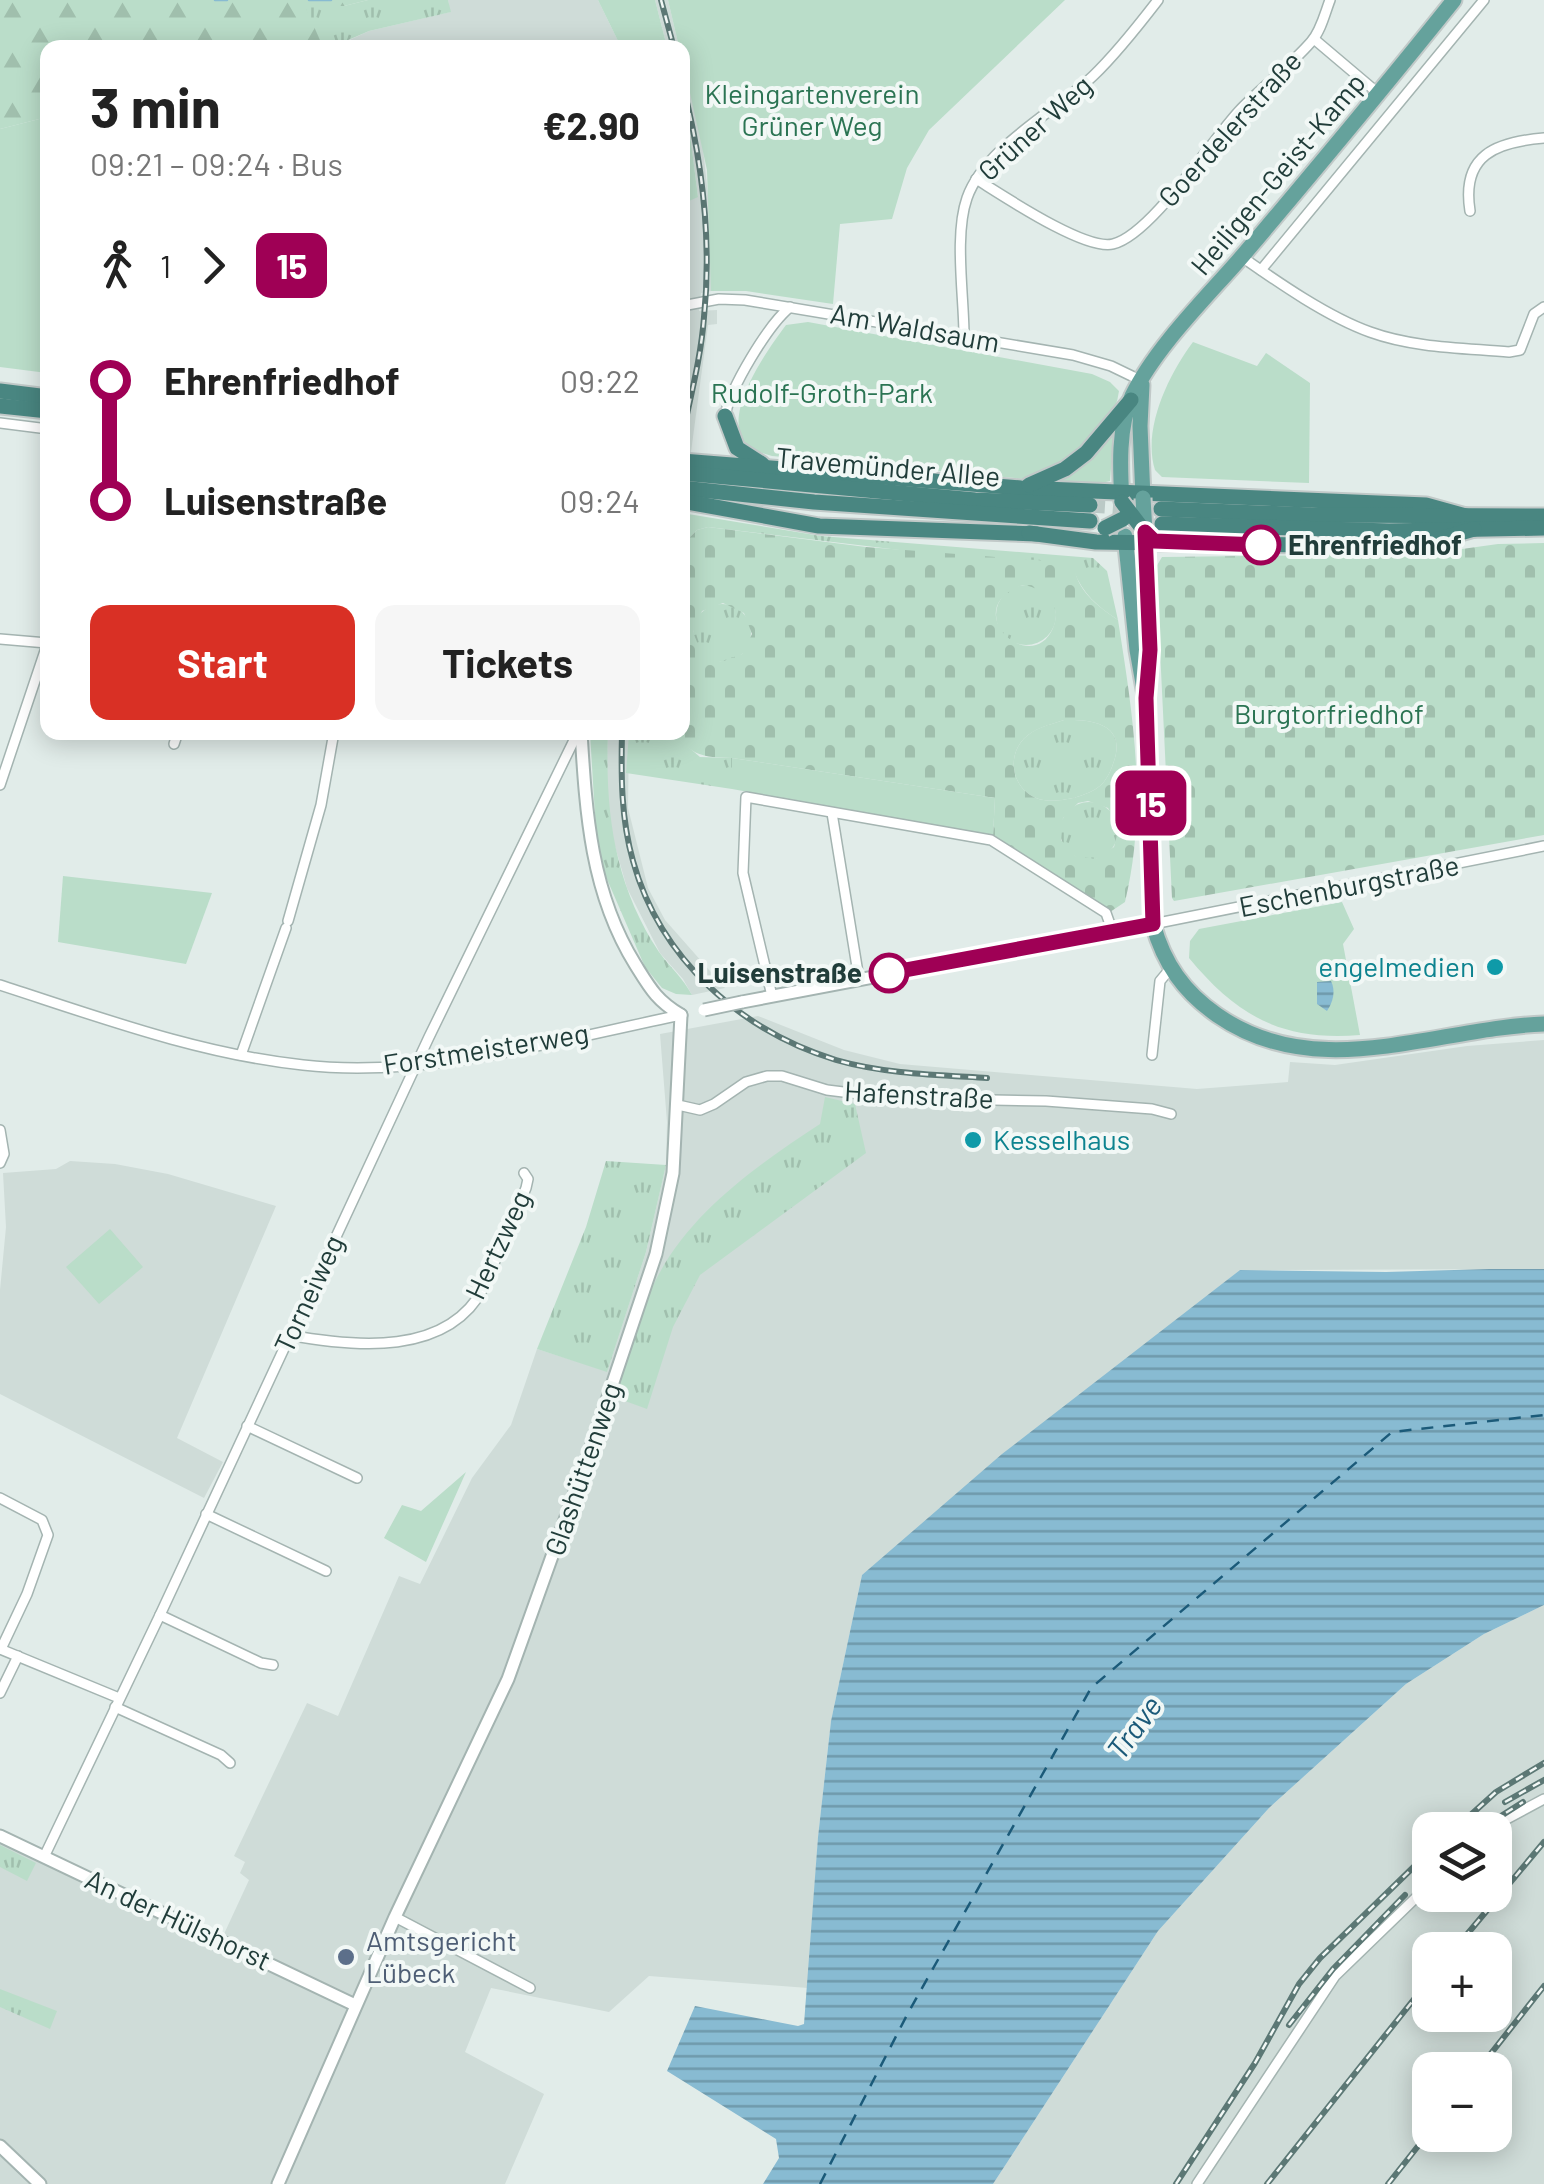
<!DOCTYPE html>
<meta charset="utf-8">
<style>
body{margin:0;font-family:Barlow,sans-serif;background:#f6f6f6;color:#222;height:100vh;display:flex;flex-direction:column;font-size:38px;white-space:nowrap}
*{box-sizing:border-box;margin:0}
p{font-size:32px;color:#767676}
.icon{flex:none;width:55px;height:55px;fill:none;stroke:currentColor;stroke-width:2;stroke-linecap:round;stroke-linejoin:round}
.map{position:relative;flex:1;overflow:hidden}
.side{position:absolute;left:40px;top:40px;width:650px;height:700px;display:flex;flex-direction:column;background:#fff;border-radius:20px;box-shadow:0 5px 25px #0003}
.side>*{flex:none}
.badge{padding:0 20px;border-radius:15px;font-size:35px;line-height:65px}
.tools{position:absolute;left:1412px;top:1812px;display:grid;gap:20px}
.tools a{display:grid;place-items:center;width:100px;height:100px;border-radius:20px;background:#fff;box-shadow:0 5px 25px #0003;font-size:50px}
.map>.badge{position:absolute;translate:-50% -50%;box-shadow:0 0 0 5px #fff}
.legs{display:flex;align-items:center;gap:15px;height:110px;padding:0 50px;font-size:32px}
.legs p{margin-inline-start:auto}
.overview{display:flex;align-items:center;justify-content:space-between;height:170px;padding:0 50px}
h1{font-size:55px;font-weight:700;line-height:75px}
.button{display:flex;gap:20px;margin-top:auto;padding:20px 50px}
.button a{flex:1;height:115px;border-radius:20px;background:#d93025;color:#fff;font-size:40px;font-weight:700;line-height:115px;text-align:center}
.button a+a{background:#f6f6f6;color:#222}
ul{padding:0 50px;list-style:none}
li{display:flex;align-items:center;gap:35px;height:120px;font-size:38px}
li i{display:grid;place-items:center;width:15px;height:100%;margin:0 12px;background:currentColor}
li i::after{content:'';width:25px;height:25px;margin:-12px;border:8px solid;border-radius:50%;background:#fff}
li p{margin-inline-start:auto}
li:first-child i{background:linear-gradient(#0000 50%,currentColor 0)}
li:last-child i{background:linear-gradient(currentColor 50%,#0000 0)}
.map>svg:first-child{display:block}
.built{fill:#cfdcd8;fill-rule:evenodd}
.grass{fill:url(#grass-tufts)}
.forest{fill:url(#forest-firs)}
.cemetery{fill:url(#cemetery-stones);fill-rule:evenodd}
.green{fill:#baddc9}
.water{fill:url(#water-rules)}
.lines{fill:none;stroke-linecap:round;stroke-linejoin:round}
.stream{stroke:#88bbd2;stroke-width:2.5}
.ferry{stroke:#1b5a79;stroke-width:2.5;stroke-dasharray:12 10;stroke-linecap:butt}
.trunk-tunnel{stroke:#bbc9c6;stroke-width:15;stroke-dasharray:15 8;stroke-linecap:butt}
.minor-casing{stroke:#a4b4b1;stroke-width:12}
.tertiary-casing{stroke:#a4b4b1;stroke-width:15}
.primary-casing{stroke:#c1c9c8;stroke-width:19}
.trunk-casing{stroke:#c1c9c8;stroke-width:19}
.minor{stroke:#fff;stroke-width:9}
.tertiary{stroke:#fff;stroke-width:11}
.primary{stroke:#65a29c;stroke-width:15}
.trunk{stroke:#498681;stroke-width:15}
.rail-casing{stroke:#5c7875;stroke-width:6}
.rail{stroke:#f2f8f6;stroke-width:2.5;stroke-dasharray:8;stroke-linecap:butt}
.tertiary-bridge-casing{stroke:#a4b4b1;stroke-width:15;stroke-linecap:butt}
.primary-bridge-casing{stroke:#c1c9c8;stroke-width:19;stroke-linecap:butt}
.trunk-bridge-casing{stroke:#c1c9c8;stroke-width:19;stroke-linecap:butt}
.tertiary-bridge{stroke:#fff;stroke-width:11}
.primary-bridge{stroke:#65a29c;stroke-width:15}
.trunk-bridge{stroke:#498681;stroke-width:15}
.line-1-casing{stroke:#fff;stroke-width:22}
.line-1{stroke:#9f0055;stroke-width:15}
.stop-1-dot{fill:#fff;stroke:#9f0055;stroke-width:5}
.culture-dot{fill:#0f9aa8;stroke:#f2f8f6;stroke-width:4}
.service-dot{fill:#5c6f8a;stroke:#f2f8f6;stroke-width:4}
.labels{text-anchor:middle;stroke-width:8;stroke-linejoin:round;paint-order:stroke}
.park-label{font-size:28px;fill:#2b7453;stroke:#f2f8f6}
.street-label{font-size:28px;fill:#213d3a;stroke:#f2f8f6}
.stop-label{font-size:28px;font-weight:bold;fill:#213d3a;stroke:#f2f8f6;text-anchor:start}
.culture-label{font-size:28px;fill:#0d838f;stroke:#f2f8f6;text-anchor:end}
.service-label{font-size:28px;fill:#4e5e75;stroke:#f2f8f6;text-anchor:start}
.water-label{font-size:30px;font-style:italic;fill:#1b5a79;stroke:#f2f8f6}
</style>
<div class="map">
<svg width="1544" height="2184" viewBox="0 0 1544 2184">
<defs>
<pattern id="grass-tufts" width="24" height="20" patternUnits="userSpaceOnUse" patternTransform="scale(2.5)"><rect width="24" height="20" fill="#baddc9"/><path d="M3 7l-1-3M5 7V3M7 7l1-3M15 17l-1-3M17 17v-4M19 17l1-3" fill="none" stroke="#a0bfad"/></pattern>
<pattern id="forest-firs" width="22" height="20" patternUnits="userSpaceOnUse" patternTransform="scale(2.5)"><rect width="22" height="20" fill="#baddc9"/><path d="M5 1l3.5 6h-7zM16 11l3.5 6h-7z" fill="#a0bfad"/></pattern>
<pattern id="cemetery-stones" width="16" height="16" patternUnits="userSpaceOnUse" patternTransform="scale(2.5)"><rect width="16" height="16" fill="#baddc9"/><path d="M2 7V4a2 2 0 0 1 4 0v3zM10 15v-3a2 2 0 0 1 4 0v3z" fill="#a0bfad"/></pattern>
<pattern id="water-rules" width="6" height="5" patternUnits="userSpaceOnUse" patternTransform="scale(2.5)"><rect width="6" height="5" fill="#88bbd2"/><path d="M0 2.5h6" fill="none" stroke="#6f99ab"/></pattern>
</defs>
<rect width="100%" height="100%" fill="#e1ece9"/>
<g class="built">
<path d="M448,0h150l23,47 -289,1 37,-17 81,-19z"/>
<path d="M655,0h13l11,47h-12z"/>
<path d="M683,61l19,78 9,85v67l-10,2 -2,18 18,-1v14l-9,1 -17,127h-9l1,-50 7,-34 -8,-1v-193l3,11 13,12 -7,-55 -8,-38z"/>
<path d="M608,733h21l-1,75 20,80 17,32 60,68 -33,7 -9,-16 -23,-26 -33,-65 -17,-59 -4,-43z"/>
<path d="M758,1016l86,34 56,14 297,25 91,-7 2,-20 45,3 132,-19 77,-6v229l-304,1 -378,305 -31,146 -13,116 -10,151 -159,-12 -40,36 -118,-24 -26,64 79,42 -39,90h-505v-349l206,98 18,1 25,-54 -9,-7 5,-11 -11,-6 73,-153 31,13 61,-140 21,8 52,-106 39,-53 26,-76 70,22 39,-119 20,-88 1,-42 -7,-88z"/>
<path d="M70,1161l45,3 53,10 108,32 -99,232 46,24 -19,36 -204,-104v-104l6,-63 -3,-54 53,-4z"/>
<path d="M1544,1605v579h-551l165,-253 111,-123 137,-124 78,-50zM1430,1830h65v65h-65zM1430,1950h65v65h-65zM1430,2070h65v65h-65z"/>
</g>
<g class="grass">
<path d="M368,0h80l3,12 -82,19 -37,16 -9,1 -19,-42h40z"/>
<path d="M682,513l139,23 272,22 14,13 11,49c-20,-13 -36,-27 -44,-49l-366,-44 -11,3 -14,14z"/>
<circle cx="1026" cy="615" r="30"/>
<circle cx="722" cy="633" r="29"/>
<path d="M1064,720c29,-1 64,4 49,44 -2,6 -6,15 -11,20 -13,13 -49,21 -66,14 -26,-11 -30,-46 -8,-63 10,-8 24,-11 36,-15z"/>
<path d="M590,733h18c-3,78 6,151 51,219 11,15 24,26 33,43l-16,-1 -14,-6 -17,-21 -42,-97 -7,-38z"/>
<path d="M629,733h43l28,24 32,1v31l-106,-16z"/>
<circle cx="1089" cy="831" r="29"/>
<path d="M825,1097l30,7 11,49 -166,122 -27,52 -26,82 -33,-12c12,-36 22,-75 38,-109 33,-73 104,-122 168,-164z"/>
<path d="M606,1161l60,4 -20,87 -39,120 -70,-23 49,-122z"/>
<path d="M0,1845l36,18 -9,18 -27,-14z"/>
<path d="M0,1989l57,22 -7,18 -50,-22z"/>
</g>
<path class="forest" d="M0,0h368l-24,6h-39l18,41 -275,1 -1,69 -47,12z"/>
<g class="cemetery">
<path d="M708,527l158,20 208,16c1,26 23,43 44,57 15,95 30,187 7,282l-15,10 -117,-77 2,-37 -263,-40c-31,-1 -38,-2 -59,-25l9,-1 1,-188 14,-14zM1023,585c21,3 40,19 30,43 -22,51 -97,-20 -30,-43zM723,603l21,10 8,21 -10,20 -21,8 -20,-10 -8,-20 9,-21zM1064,720c29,-1 64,4 49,44 -2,6 -6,15 -11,20 -13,13 -49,21 -66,14 -26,-11 -30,-46 -8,-63 11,-8 24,-11 36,-15zM1088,801l20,7 11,19 -5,20 -18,12 -21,-3 -14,-16 2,-22 15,-15z"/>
<path d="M1544,543v292l-370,66 -2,-3 -16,-331 6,-10 264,-3 72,-10z"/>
</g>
<g class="green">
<path d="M598,0h57l12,47h-46z"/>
<path d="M668,0h397l-136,130 -22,38 -15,51 -52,5 -7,80 -87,-13h-35l-4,-121 -24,-109 -1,-13 -3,-1z"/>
<path d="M682,104l9,38 7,55 -9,4 -6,-27z"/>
<path d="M47,117h1l-1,256 -47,-6v-238z"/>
<path d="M808,322l284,52 18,8 9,9c-6,46 -54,73 -94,88l-253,-23c-10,-3 -22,-6 -28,-15 -21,-29 24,-92 42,-116z"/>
<path d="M1193,342l64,24 9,-13 44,30 -1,100 -147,-6 -7,-7c-13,-41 14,-96 38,-128z"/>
<path d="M1114,430l-4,51 -17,4 -47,-1z"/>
<path d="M732,758l263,40 -2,37 -261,-46z"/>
<path d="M63,876l149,17 -26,71 -128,-22z"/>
<path d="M1342,902l12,27 -11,15 17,91c-78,6 -122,-18 -171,-77l1,-17 9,-12z"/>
<path d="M110,1229l33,38 -44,37 -33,-37z"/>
<path d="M466,1472l-40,90 -42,-24 18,-33 19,6z"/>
</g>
<g class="water">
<path d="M1331,981c5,10 2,21 -4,30l-10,-7v-22z"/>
<path d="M1489,1269h55v336l-60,29 -78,50 -137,124 -111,123 -165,253h-230l16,-26 -3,-19 -109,-68 28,-65 103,20 6,-2 14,-187 13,-116 31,-146 140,-121 238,-184 146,2z"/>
</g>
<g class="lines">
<g class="stream">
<path d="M215,0h12"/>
<path d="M309,0h22"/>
</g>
<path class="ferry" d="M820,2184l88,-171 183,-325 301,-256 152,-17"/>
<path class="trunk-tunnel" d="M1090,505l47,3"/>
<defs>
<g id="minor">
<path d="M1314,39l65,55"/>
<path d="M976,179c26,16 109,72 137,65 38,-9 98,-103 126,-133 23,-24 50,-44 72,-69 10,-11 14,-29 19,-42"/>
<path d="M1470,211c-9,-56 26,-69 74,-73"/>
<path d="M1242,257c37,26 86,60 128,75 44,16 94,16 139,20l11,-2 14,-36 10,-7"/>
<path d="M1261,270l223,-270"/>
<path d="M682,306l37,-7 26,1 328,55 38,11 29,14"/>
<path d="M964,336c0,-40 -10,-101 3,-138 18,-51 88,-86 126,-122 24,-23 45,-50 65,-76"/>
<path d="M725,416c5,-28 43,-91 65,-109"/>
<path d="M0,423l48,6"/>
<path d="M0,639l47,4"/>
<path d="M174,744l4,-12"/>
<path d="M0,785l48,-143"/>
<path d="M832,813l27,166"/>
<path d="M288,921l33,-116 13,-73"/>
<path d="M1153,924l391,-78"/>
<path d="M0,985c99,32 199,69 303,80 125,14 255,-25 378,-50"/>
<path d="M772,996l-29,-123 3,-76 245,43 115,73 6,17"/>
<path d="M241,1055l45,-127"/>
<path d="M1152,1055l8,-74 10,-12"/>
<path d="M678,1105l22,5 14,-6 32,-22 21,-6h15l45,14 65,8 154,3 106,8 19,5"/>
<path d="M0,1130l4,24 -4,9"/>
<path d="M289,1335c65,12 159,22 195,-48l42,-99 2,-9 -4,-6"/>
<path d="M247,1426l110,52"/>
<path d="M0,1498l42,22 6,15 -21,59 -26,55"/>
<path d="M206,1514l120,57"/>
<path d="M160,1615l101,48 12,2"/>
<path d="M0,1649l119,49"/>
<path d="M0,1693l18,-37"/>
<path d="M115,1707l106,48 9,8"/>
<path d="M1486,1830l58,-31"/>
<path d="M44,1857l116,-242 269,-578 149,-305"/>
<path d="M395,1917l135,71"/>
<path d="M1197,2184l138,-208 95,-92"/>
</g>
<g id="tertiary">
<path d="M581,732c5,82 10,161 54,232 15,24 21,36 46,51"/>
<path d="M742,1002l411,-78"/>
<path d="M0,1836l355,169"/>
<path d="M0,2146l40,38"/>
<path d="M278,2184l117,-267 113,-238 86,-240 62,-185 17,-81 8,-158"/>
</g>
<g id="primary">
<path d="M1142,385l-2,41 3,72"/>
<path d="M1122,502c-2,-34 -4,-75 10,-106 24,-50 77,-101 113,-143 71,-84 141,-168 209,-253"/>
<path d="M1145,532l5,118 -2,28"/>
<path d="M1125,536l12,114 10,56 6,218c11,40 31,68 64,91 101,70 217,13 327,9"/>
</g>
<g id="trunk">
<path d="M0,391l48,6"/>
<path d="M0,406l48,5"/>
<path d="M725,416l12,32 25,16"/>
<path d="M682,461l339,27 405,17 47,13"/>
<path d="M682,473l293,27 115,5"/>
<path d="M1029,485l36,-16 21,-16 45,-53"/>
<path d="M682,488l132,14 276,19"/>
<path d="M682,501l137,25 218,8"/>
<path d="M1161,509l150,6 233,1"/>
<path d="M1162,524l227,7 155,-3"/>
<path d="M1029,533l67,9 268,4 65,-4 45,-13"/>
</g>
</defs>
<use href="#minor" class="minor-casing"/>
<use href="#tertiary" class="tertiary-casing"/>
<use href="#primary" class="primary-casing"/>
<use href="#trunk" class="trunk-casing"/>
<use href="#minor" class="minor"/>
<use href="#tertiary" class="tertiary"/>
<use href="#primary" class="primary"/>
<use href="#trunk" class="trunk"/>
<defs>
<g id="rail">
<path d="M661,0l13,48"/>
<path d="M682,82c20,77 30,156 22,235 -3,41 -14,81 -22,121"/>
<path d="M622,732c-1,44 -1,87 11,129 27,98 108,170 203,199 49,14 101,15 151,18"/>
<path d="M1505,1802l39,-22"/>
<path d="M1454,1830l42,-38 48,-29"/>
<path d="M1479,1830l44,-28"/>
<path d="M1454,1950l90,-108"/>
<path d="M1289,2025l44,-56 72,-74"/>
<path d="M1478,2070l66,-84"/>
<path d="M1176,2184l79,-121 44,-79 21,-26 110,-107"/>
<path d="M1267,2184l163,-205"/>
<path d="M1388,2184l42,-53"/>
</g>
</defs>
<use href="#rail" class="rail-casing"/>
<use href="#rail" class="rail"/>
<defs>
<path id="tertiary-bridge" d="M704,1010l38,-8"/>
<path id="primary-bridge" d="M1143,498l2,34"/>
<g id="trunk-bridge">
<path d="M1122,502l23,30"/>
<path d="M1105,528l18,-9"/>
</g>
</defs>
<use href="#tertiary-bridge" class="tertiary-bridge-casing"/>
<use href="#primary-bridge" class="primary-bridge-casing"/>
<use href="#trunk-bridge" class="trunk-bridge-casing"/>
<use href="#tertiary-bridge" class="tertiary-bridge"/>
<use href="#primary-bridge" class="primary-bridge"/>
<use href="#trunk-bridge" class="trunk-bridge"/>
</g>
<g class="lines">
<defs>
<path id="line-1" d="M889,973l264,-49 -7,-226 4,-48 -5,-118 9,9 107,4"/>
</defs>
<use href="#line-1" class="line-1-casing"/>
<use href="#line-1" class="line-1"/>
</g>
<g class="stop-1-dot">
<circle cx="1261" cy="545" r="18"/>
<circle cx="889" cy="973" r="18"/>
</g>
<g class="culture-dot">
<circle cx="1495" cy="967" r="10"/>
<circle cx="973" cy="1140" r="10"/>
</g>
<circle class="service-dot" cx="346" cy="1957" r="10"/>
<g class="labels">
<g class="park-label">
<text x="812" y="104">Kleingartenverein<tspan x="812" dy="32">Grüner Weg</tspan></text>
<text x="822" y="403">Rudolf-Groth-Park</text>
<text x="1329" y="724">Burgtorfriedhof</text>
</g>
<g class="street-label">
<text transform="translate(1035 128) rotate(-42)" y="10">Grüner Weg</text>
<text transform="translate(1230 129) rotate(-48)" y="10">Goerdelerstraße</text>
<text transform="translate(1278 174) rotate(-50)" y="10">Heiligen-Geist-Kamp</text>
<text transform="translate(915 328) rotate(10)" y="10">Am Waldsaum</text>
<text transform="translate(888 467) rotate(5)" y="10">Travemünder Allee</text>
<text transform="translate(1349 886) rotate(-11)" y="10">Eschenburgstraße</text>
<text transform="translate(486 1049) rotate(-9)" y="10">Forstmeisterweg</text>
<text transform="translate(919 1095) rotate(3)" y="10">Hafenstraße</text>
<text transform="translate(498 1245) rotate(-65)" y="10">Hertzweg</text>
<text transform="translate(309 1294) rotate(-65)" y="10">Torneiweg</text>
<text transform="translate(583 1469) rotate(-71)" y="10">Glashüttenweg</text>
<text transform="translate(178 1920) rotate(25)" y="10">An der Hülshorst</text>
</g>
<g class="stop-label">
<text x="1288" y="555">Ehrenfriedhof</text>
<text x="862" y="983" text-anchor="end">Luisenstraße</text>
</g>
<g class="culture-label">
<text x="1475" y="977">engelmedien</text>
<text x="993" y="1150" text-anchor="start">Kesselhaus</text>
</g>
<g class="service-label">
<text x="366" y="1951">Amtsgericht<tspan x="366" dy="32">Lübeck</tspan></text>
</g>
<g class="water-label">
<text transform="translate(1135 1728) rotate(-54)" y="10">Trave</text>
</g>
</g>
</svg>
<div class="tools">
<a><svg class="icon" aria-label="layers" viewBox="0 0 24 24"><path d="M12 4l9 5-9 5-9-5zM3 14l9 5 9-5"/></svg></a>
<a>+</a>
<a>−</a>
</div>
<b class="badge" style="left:1151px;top:803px;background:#9f0055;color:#fff">15</b>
<section class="side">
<div class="overview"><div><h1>3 min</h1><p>09:21 – 09:24 · Bus</p></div><b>€2.90</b></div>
<div class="legs"><svg class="icon" aria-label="walk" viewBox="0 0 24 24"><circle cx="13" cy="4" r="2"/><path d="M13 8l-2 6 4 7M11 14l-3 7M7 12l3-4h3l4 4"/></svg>1<svg class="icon" aria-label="forward" viewBox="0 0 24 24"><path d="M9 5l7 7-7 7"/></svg><b class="badge" style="background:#9f0055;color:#fff">15</b></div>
<ul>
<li><i style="color:#9f0055"></i><b>Ehrenfriedhof</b><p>09:22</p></li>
<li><i style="color:#9f0055"></i><b>Luisenstraße</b><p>09:24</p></li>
</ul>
<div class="button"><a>Start</a><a>Tickets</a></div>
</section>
</div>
